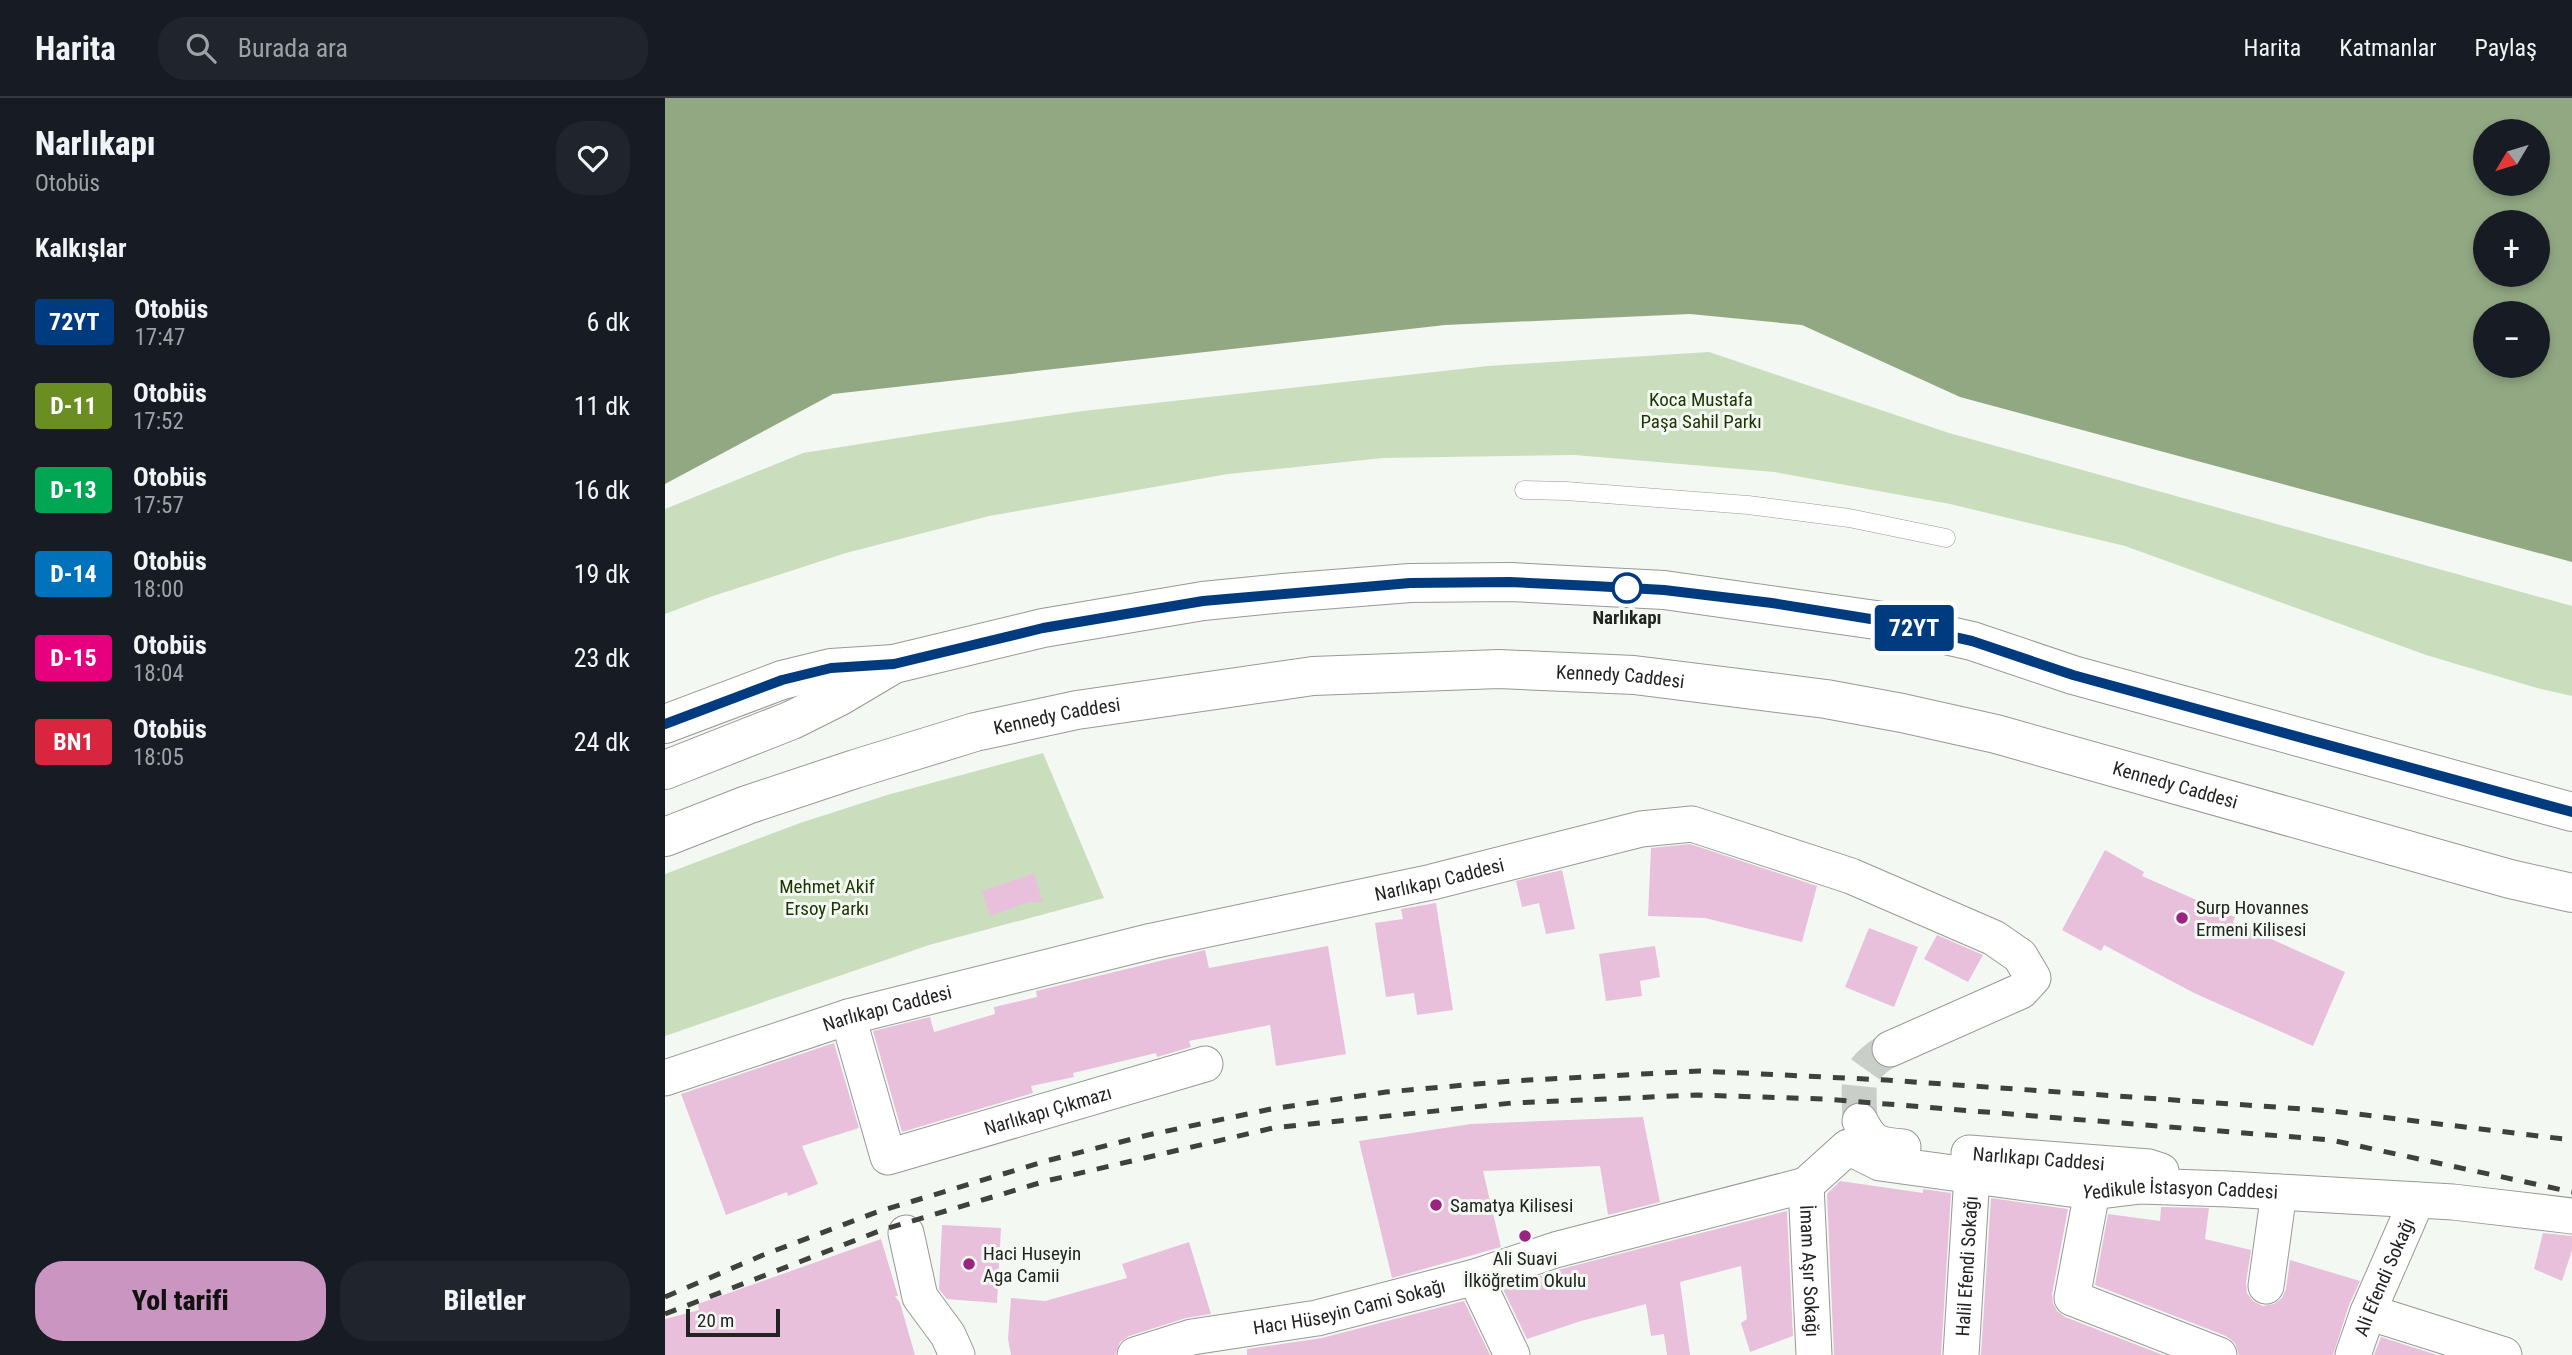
<!DOCTYPE html>
<html lang="tr">
<meta charset="utf-8">
<style>
body{margin:0;font-family:"Roboto Condensed",sans-serif;background:#20242c;color:#f1f3f6;height:100vh;display:flex;flex-direction:column;font-size:26px;white-space:nowrap}
*{box-sizing:border-box;margin:0}
p{font-size:23px;color:#9ea1a6}
.icon{flex:none;width:38px;height:38px;fill:none;stroke:currentColor;stroke-width:2;stroke-linecap:round;stroke-linejoin:round}
.map{position:relative;flex:1;overflow:hidden}
.side{display:flex;flex-direction:column;background:#171b24;width:665px}
.side>*{flex:none}
.badge{padding:0 14px;border-radius:5px;font-size:24px;line-height:46px}
.needle{width:46px;rotate:232deg}
.buttons{position:absolute;left:1808px;top:21px;display:grid;gap:14px}
.buttons a{display:grid;place-items:center;width:77px;height:77px;border-radius:50%;background:#171b24;box-shadow:0 4px 10px #0003;font-size:35px}
.scale{position:absolute;left:21px;bottom:18px;width:94px;box-sizing:border-box;padding-left:7px;border:4px solid #222421;border-top:0;font-size:19px;line-height:24px;white-space:nowrap;color:#222421;-webkit-text-stroke:5px #f4f8f2;paint-order:stroke}
.map>.badge{position:absolute;translate:-50% -50%;box-shadow:0 0 0 4px #fff}
h2{padding:0 35px;font-size:26px;line-height:63px}
.round{display:grid;place-items:center;flex:none;width:74px;height:74px;border-radius:28px;background:#20242c}
.summary{display:flex;align-items:center;justify-content:space-between;height:119px;padding:0 35px}
h1{font-size:33px;font-weight:800;line-height:52px}
.cta{display:flex;gap:14px;margin-top:auto;padding:14px 35px}
.cta a{flex:1;height:80px;border-radius:28px;background:#ca96c1;color:#111;font-size:28px;font-weight:800;line-height:80px;text-align:center}
.cta a+a{background:#20242c;color:#f1f3f6}
ul{padding:0;list-style:none}
li{display:flex;align-items:center;gap:21px;height:84px;padding:0 35px}
li div{flex:1}
li b{display:block;font-size:26px}
li em{font-style:normal}
li .badge{min-width:77px;font-weight:700;text-align:center}
header{display:flex;align-items:center;gap:42px;box-sizing:border-box;height:98px;padding:0 35px;background:#171b24;border-bottom:2px solid #363941}
header strong{font-size:33px}
nav{display:flex;gap:38px;margin-inline-start:auto;font-size:24px}
.search{width:490px;height:63px;background:#20242c;display:flex;align-items:center;gap:18px;box-sizing:border-box;padding:0 24px;border-radius:28px;color:#9ea1a6;font-size:26px}
main{display:flex;flex:1;min-height:0}
.map>svg:first-child{display:block}
.green{fill:#cadebe}
.water{fill:#92a883;fill-rule:evenodd}
.building{fill:#e8c0db}
.lines{fill:none;stroke-linecap:round;stroke-linejoin:round}
.minor-tunnel{stroke:#cacec8;stroke-width:35;stroke-dasharray:35 18;stroke-linecap:butt}
.service-casing{stroke:#969994;stroke-width:19}
.minor-casing{stroke:#969994;stroke-width:37}
.primary-casing{stroke:#969994;stroke-width:40}
.trunk-casing{stroke:#969994;stroke-width:40}
.service{stroke:#fff;stroke-width:18}
.minor{stroke:#fff;stroke-width:35}
.primary{stroke:#fff;stroke-width:38}
.trunk{stroke:#fff;stroke-width:38}
.rail{stroke:#3f413d;stroke-width:5;stroke-dasharray:12 12;stroke-linecap:butt}
.line-casing{stroke:#fff;stroke-width:16}
.line{stroke:#003b80;stroke-width:10}
.stop-dot{fill:#fff;stroke:#003b80;stroke-width:3.5}
.poi-dot{fill:#9a2581;stroke:#f4f8f2;stroke-width:2.5}
.labels{text-anchor:middle;stroke-width:6;stroke-linejoin:round;paint-order:stroke}
.park-label{font-size:19px;fill:#1a3500;stroke:#f4f8f2}
.stop-label{font-size:19px;font-weight:bold;fill:#222421;stroke:#f4f8f2}
.street-label{font-size:19px;fill:#222421;stroke:#f4f8f2}
.poi-label{font-size:19px;fill:#222421;stroke:#f4f8f2;text-anchor:start}
</style>
<header>
<strong>Harita</strong>
<div class="search"><svg class="icon" aria-label="search" viewBox="0 0 24 24"><circle cx="10" cy="10" r="6"/><path d="M15 15l6 6"/></svg>Burada ara</div>
<nav><a>Harita</a><a>Katmanlar</a><a>Paylaş</a></nav>
</header>
<main>
<section class="side">
<div class="summary"><div><h1>Narlıkapı</h1><p>Otobüs</p></div><a class="round"><svg class="icon" aria-label="heart" viewBox="0 0 24 24"><path d="M12 20l-8-8c-3-5 5-10 8-4 3-6 11-1 8 4z"/></svg></a></div>
<h2>Kalkışlar</h2>
<ul>
<li><span class="badge" style="background:#003b80;color:#fff">72YT</span><div><b>Otobüs</b><p>17:47</p></div><em>6 dk</em></li>
<li><span class="badge" style="background:#6b8e23;color:#fff">D-11</span><div><b>Otobüs</b><p>17:52</p></div><em>11 dk</em></li>
<li><span class="badge" style="background:#00a651;color:#fff">D-13</span><div><b>Otobüs</b><p>17:57</p></div><em>16 dk</em></li>
<li><span class="badge" style="background:#0072bc;color:#fff">D-14</span><div><b>Otobüs</b><p>18:00</p></div><em>19 dk</em></li>
<li><span class="badge" style="background:#e6007e;color:#fff">D-15</span><div><b>Otobüs</b><p>18:04</p></div><em>23 dk</em></li>
<li><span class="badge" style="background:#d7263d;color:#fff">BN1</span><div><b>Otobüs</b><p>18:05</p></div><em>24 dk</em></li>
</ul>
<div class="cta"><a>Yol tarifi</a><a>Biletler</a></div>
</section>
<div class="map">
<svg width="1907" height="1257" viewBox="0 0 1907 1257">
<rect width="100%" height="100%" fill="#f4f8f2"/>
<g class="green">
<path d="M1044,254l240,81 623,173v90l-35,-8 -111,-33 -301,-109 -175,-42 -176,-32 -199,-17 -192,3 -155,16 -239,42 -143,37 -136,44 -45,17v-105l138,-56 133,-21 147,-21 405,-45z"/>
<path d="M378,655l61,145 -175,47 -264,91v-162l135,-51 87,-28z"/>
</g>
<path class="water" d="M0,0h1907v464l-612,-165 -158,-72 -112,-11 -245,11 -612,69 -168,90zM1820,33h52v53h-52zM1820,124h52v53h-52zM1820,215h52v53h-52z"/>
<g class="building">
<path d="M1025,746l127,42 -15,56 -97,-24 -57,-2 3,-68z"/>
<path d="M1440,752l39,22 -2,4 93,41 -2,5 112,50 -32,74 -119,-53 -90,-48 -3,6 -39,-21z"/>
<path d="M897,772l13,59 -29,5 -7,-31 -17,4 -6,-26z"/>
<path d="M369,775l9,29h-14l-39,14 -8,-25z"/>
<path d="M771,805l17,107 -36,5 -3,-22 -28,4 -11,-74 28,-4 -2,-10z"/>
<path d="M1204,830l49,19 -24,60 -49,-20z"/>
<path d="M1272,837l46,20 -15,27 -44,-23z"/>
<path d="M663,848l18,108 -70,12 -6,-41 -81,16 2,6 -34,10 -1,-4 -83,20 1,4 -43,9 2,7 -131,39 -29,-101 57,-14 4,15 61,-18 -1,-7 43,-10 -1,-6 169,-41 4,18z"/>
<path d="M990,848l5,31 -20,4 2,15 -36,5 -7,-47z"/>
<path d="M169,945l25,85 -57,18 16,38 -30,12 -1,-4 -61,23 -45,-121z"/>
<path d="M978,1019l17,85 -52,13 -8,-49 -117,5 18,76 -109,31 -33,-137 112,-17z"/>
<path d="M1175,1083l83,12v-4l28,4 -10,162h-107l-7,-161z"/>
<path d="M1326,1100l77,11 -16,85 1,9 4,8 8,6 98,38h-182z"/>
<path d="M1496,1109l48,1 -4,31 46,11 -5,33 1,10 6,8 10,5 11,-2 8,-6 4,-9 4,-29 70,21 -11,24 -16,50h-94l-4,-12 -9,-7 -131,-51 13,-71 52,7z"/>
<path d="M1122,1113l6,125 -43,16 -9,-29 6,-4 -6,-53 -61,16 10,73h-23l-3,-21 -13,2 -5,-32 -65,17 -54,18 -24,-50 58,-20z"/>
<path d="M277,1127l59,3 -4,75 -50,-4 -8,-10z"/>
<path d="M1878,1135l29,3v14l-10,31 -28,-12z"/>
<path d="M216,1141l17,57h-3l5,7 15,52h-250v-36l34,-9 -1,-6z"/>
<path d="M524,1144l22,72 -25,4 -57,18 -9,6 -5,13h-104l-3,-16 3,-41 34,3 82,-23 -5,-14z"/>
<path d="M799,1203l26,54h-243v-6l75,-11z"/>
<path d="M1716,1239l56,18h-63z"/>
</g>
<g class="lines">
<path class="minor-tunnel" d="M1195,1023c-1,-40 -7,-49 30,-72"/>
<defs>
<path id="service" d="M859,392l42,1 182,14 101,13 97,20"/>
<g id="minor">
<path id="s1" d="M183,919l40,140 317,-93"/>
<path id="s2" d="M0,980l183,-61 304,-76 280,-59 209,-53 51,-5 159,52 143,62 26,18 13,22 -12,13 -131,58"/>
<path d="M1195,1023c12,23 18,24 43,26"/>
<path id="s3" d="M1304,1055l180,14 12,4"/>
<path id="s4" d="M1141,1087l8,170"/>
<path d="M1427,1094l-20,106 147,57"/>
<path d="M241,1135l14,64 28,38 9,20"/>
<path d="M810,1179l37,78"/>
<path d="M1601,1188l13,-94"/>
<path d="M1703,1214l136,43"/>
<path id="s5" d="M470,1257l57,-18 125,-19 158,-41 80,-27 251,-65 42,-38 32,16 212,29 49,-6 87,3 225,13 119,14"/>
<path id="s6" d="M1296,1257l11,-180"/>
<path id="s7" d="M1688,1257l15,-43 49,-112"/>
</g>
<path id="primary" d="M0,626l117,-44 49,-12 63,-4"/>
<g id="trunk">
<path d="M0,672l127,-50 48,-24 54,-32 149,-36 160,-27 80,-8 127,-10 100,-1 154,8 219,31 89,20 101,34 499,137"/>
<path id="s8" d="M0,739l82,-32 108,-36 120,-37 102,-22 236,-34 186,-7 135,6 192,24 76,14 94,21 514,145 62,14"/>
</g>
</defs>
<use href="#service" class="service-casing"/>
<use href="#minor" class="minor-casing"/>
<use href="#primary" class="primary-casing"/>
<use href="#trunk" class="trunk-casing"/>
<use href="#service" class="service"/>
<use href="#minor" class="minor"/>
<use href="#primary" class="primary"/>
<use href="#trunk" class="trunk"/>
<g class="rail">
<path d="M0,1199l98,-42 114,-43 169,-51 102,-26 123,-26 115,-17 125,-11 189,-10 186,9 446,31 240,29"/>
<path d="M0,1216l217,-84 164,-49 227,-53 239,-25 186,-8 127,4 506,41 241,52"/>
</g>
</g>
<g class="lines">
<defs>
<path id="line" d="M0,626l117,-44 49,-12 63,-4 149,-36 160,-27 207,-18 100,-1 84,4 70,4 108,13 111,18 89,20 101,34 499,137"/>
</defs>
<use href="#line" class="line-casing"/>
<use href="#line" class="line"/>
</g>
<circle class="stop-dot" cx="962" cy="490" r="14"/>
<g class="poi-dot">
<circle cx="1517" cy="820" r="7"/>
<circle cx="771" cy="1107" r="7"/>
<circle cx="860" cy="1138" r="7"/>
<circle cx="304" cy="1166" r="7"/>
</g>
<g class="labels">
<g class="park-label">
<text x="1036" y="308">Koca Mustafa<tspan x="1036" dy="22">Paşa Sahil Parkı</tspan></text>
<text x="162" y="795">Mehmet Akif<tspan x="162" dy="22">Ersoy Parkı</tspan></text>
</g>
<g class="stop-label">
<text x="962" y="526">Narlıkapı</text>
</g>
<g class="street-label">
<text dy="7" stroke="none"><textPath href="#s8" startOffset="978">Kennedy Caddesi</textPath></text>
<text dy="7" stroke="none"><textPath href="#s8" startOffset="411">Kennedy Caddesi</textPath></text>
<text dy="7" stroke="none"><textPath href="#s8" startOffset="1545">Kennedy Caddesi</textPath></text>
<text dy="7" stroke="none"><textPath href="#s2" startOffset="800">Narlıkapı Caddesi</textPath></text>
<text dy="7" stroke="none"><textPath href="#s2" startOffset="233">Narlıkapı Caddesi</textPath></text>
<text dy="7" stroke="none"><textPath href="#s1" startOffset="312">Narlıkapı Çıkmazı</textPath></text>
<text dy="7" stroke="none"><textPath href="#s3" startOffset="70">Narlıkapı Caddesi</textPath></text>
<text dy="7" stroke="none"><textPath href="#s5" startOffset="1088">Yedikule İstasyon Caddesi</textPath></text>
<text dy="7" stroke="none"><textPath href="#s6" startOffset="89">Halil Efendi Sokağı</textPath></text>
<text dy="7" stroke="none"><textPath href="#s4" startOffset="86">İmam Aşır Sokağı</textPath></text>
<text dy="7" stroke="none"><textPath href="#s7" startOffset="84">Ali Efendi Sokağı</textPath></text>
<text dy="7" stroke="none"><textPath href="#s5" startOffset="220">Hacı Hüseyin Cami Sokağı</textPath></text>
</g>
<g class="poi-label">
<text x="1531" y="816">Surp Hovannes<tspan x="1531" dy="22">Ermeni Kilisesi</tspan></text>
<text x="785" y="1114">Samatya Kilisesi</text>
<text x="318" y="1162">Haci Huseyin<tspan x="318" dy="22">Aga Camii</tspan></text>
<text x="860" y="1167" text-anchor="middle">Ali Suavi<tspan x="860" dy="22">İlköğretim Okulu</tspan></text>
</g>
</g>
</svg>
<div class="buttons">
<a><svg class="needle" viewBox="-14 -14 28 28"><path d="M0-13l5 13h-10z" fill="#e53935"/><path d="M0 13l5-13h-10z" fill="#9ea1a6"/></svg></a>
<a>+</a>
<a>−</a>
</div>
<div class="scale">20 m</div>
<b class="badge" style="left:1249px;top:530px;background:#003b80;color:#fff">72YT</b>
</div>
</main>
